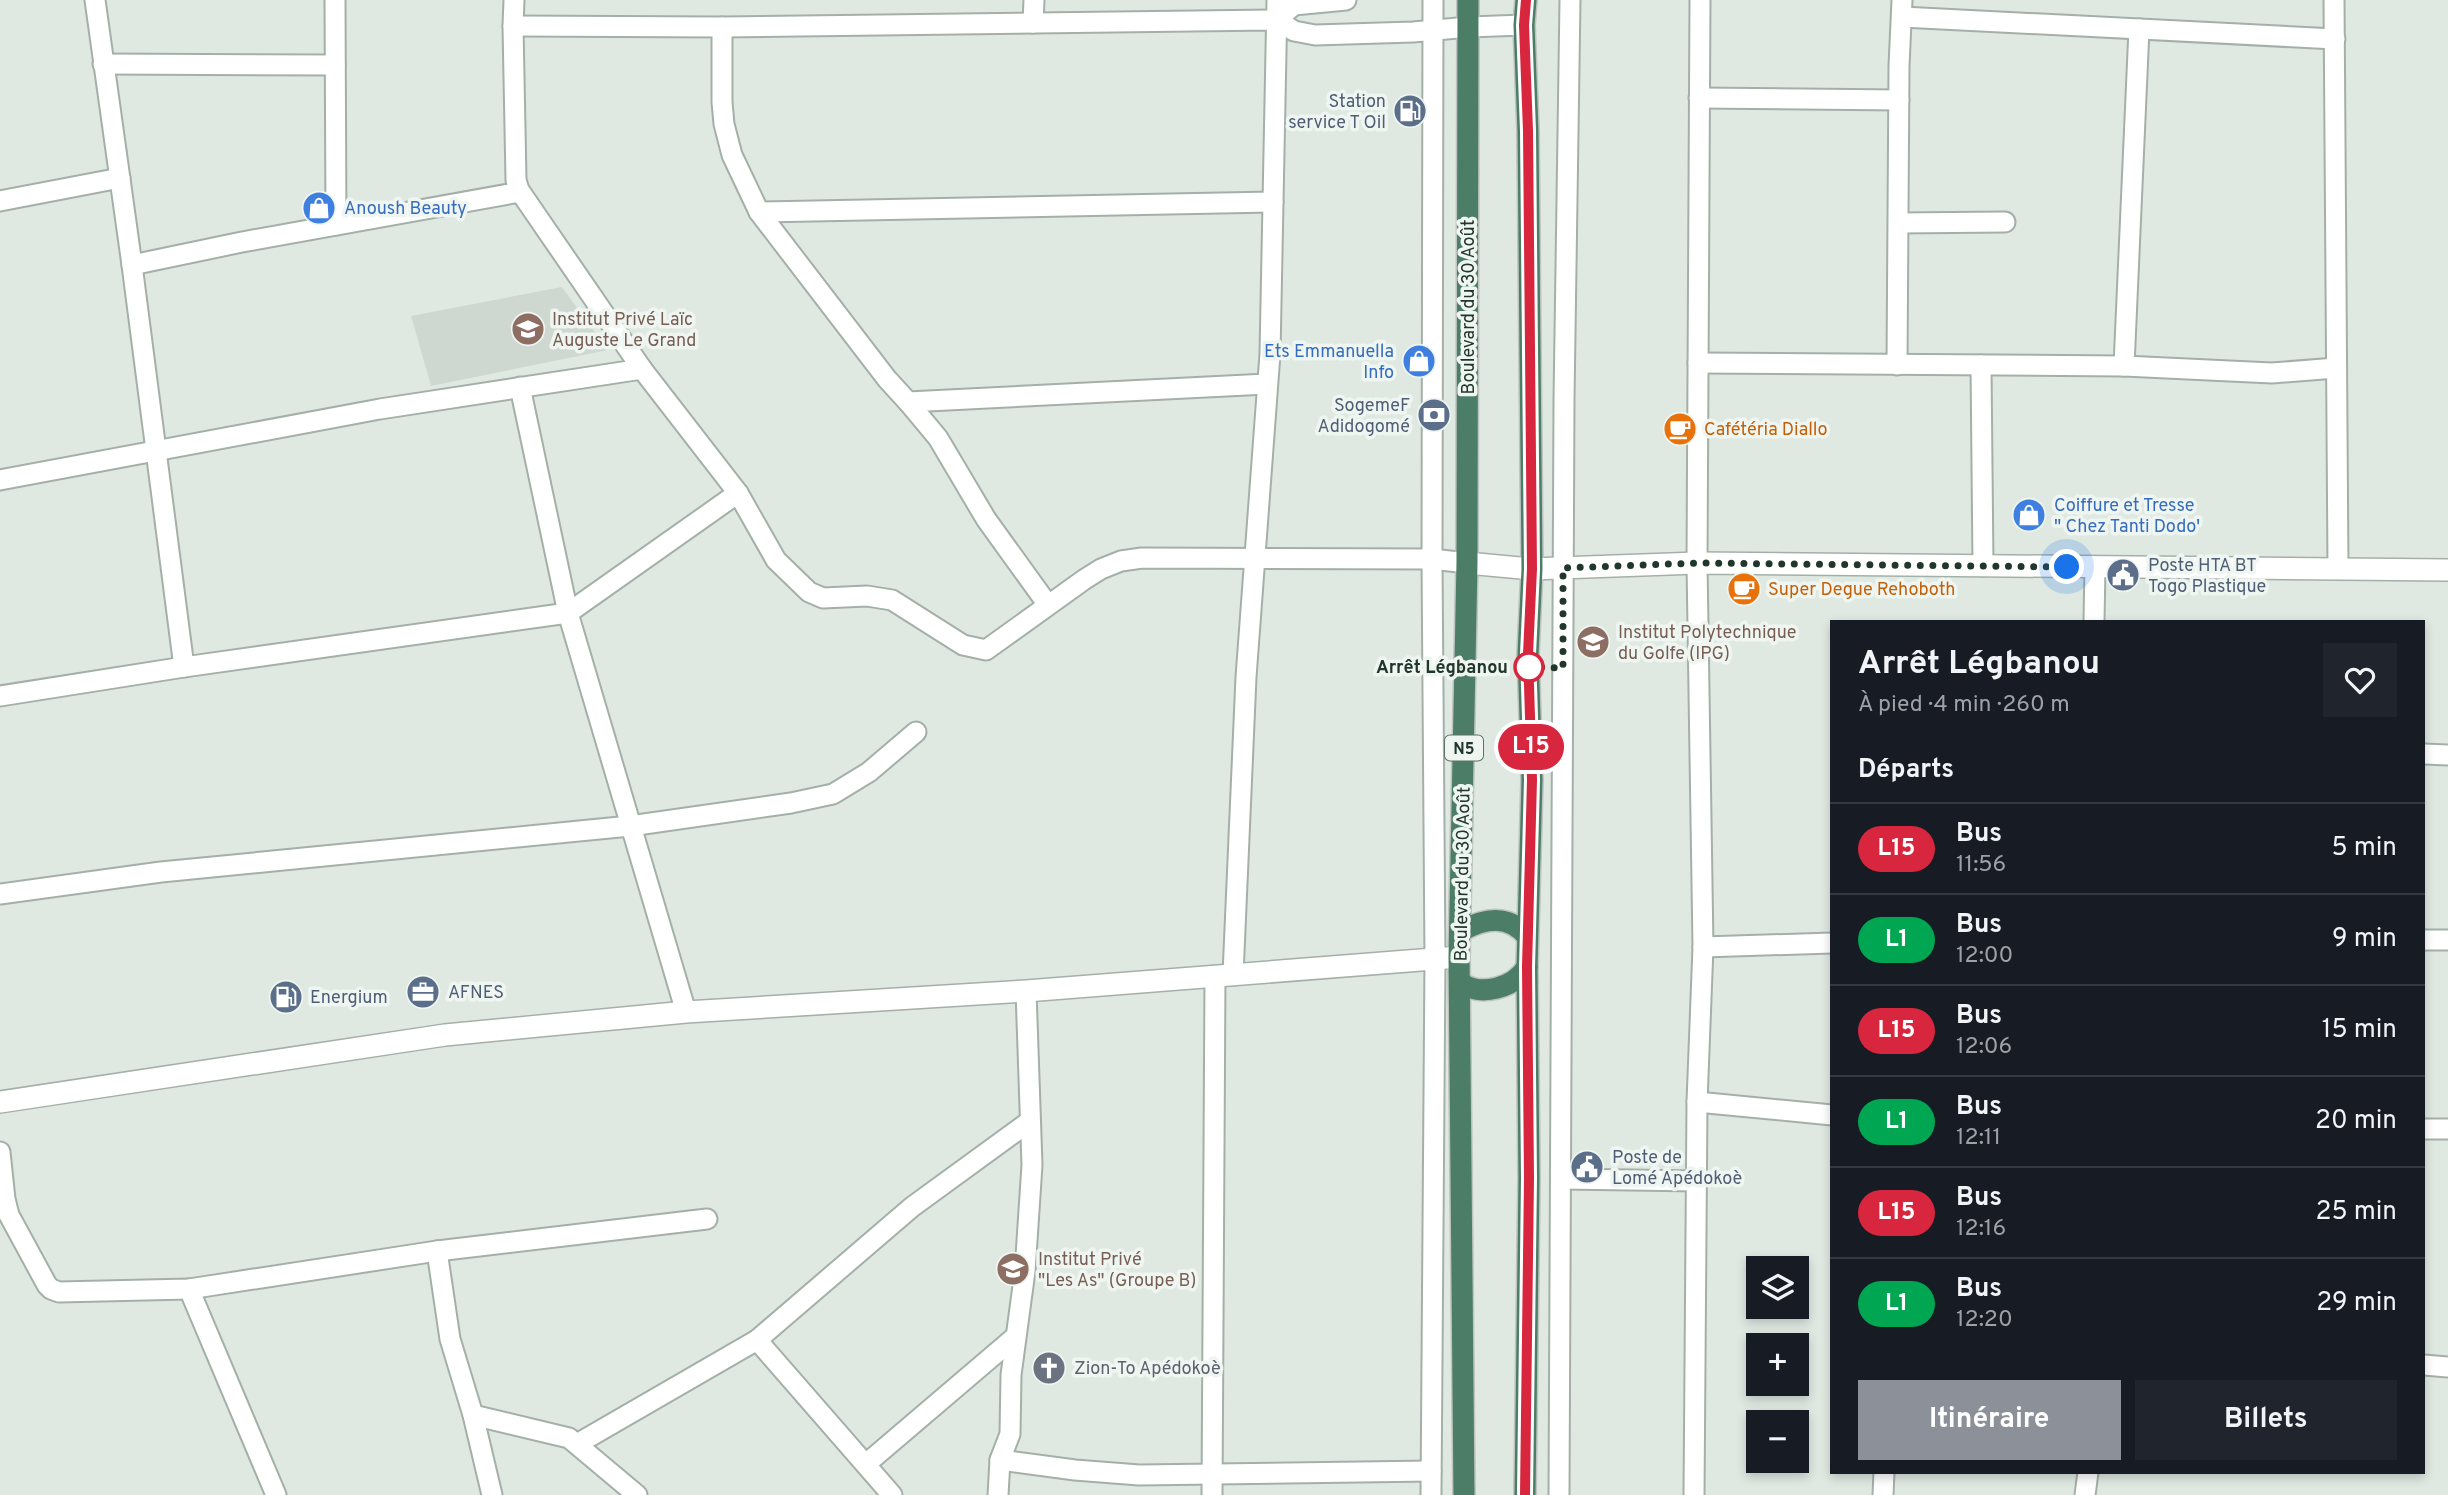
<!DOCTYPE html>
<html lang="fr">
<meta charset="utf-8">
<style>
body{margin:0;font-family:Overpass,sans-serif;background:#20242c;color:#f1f3f6;height:100vh;display:flex;flex-direction:column;font-size:26px;white-space:nowrap}
*{box-sizing:border-box;margin:0}
p{font-size:23px;color:#9ea1a6}
.icon{flex:none;width:38px;height:38px;fill:none;stroke:currentColor;stroke-width:2;stroke-linecap:round;stroke-linejoin:round}
.map{position:relative;flex:1;overflow:hidden}
.details{position:absolute;left:1830px;top:620px;width:595px;height:854px;display:flex;flex-direction:column;background:#171b24;border-radius:0px;box-shadow:0 4px 10px #0003}
.details>*{flex:none}
.badge{padding:0 14px;border-radius:23px;font-size:24px;line-height:46px}
.fabs{position:absolute;left:1746px;top:1256px;display:grid;gap:14px}
.fabs a{display:grid;place-items:center;width:63px;height:63px;border-radius:0px;background:#171b24;box-shadow:0 4px 10px #0003;font-size:35px}
.you{position:absolute;width:35px;height:35px;margin:-18px;border:5px solid #fff;border-radius:50%;background:#1a73e8;box-shadow:0 0 0 10px #1a73e833}
.map>.badge{position:absolute;translate:-50% -50%;box-shadow:0 0 0 4px #fff}
h2{padding:0 28px;font-size:26px;line-height:63px}
.round{display:grid;place-items:center;flex:none;width:74px;height:74px;border-radius:0px;background:#20242c}
.head{display:flex;align-items:center;justify-content:space-between;height:119px;padding:0 28px}
h1{font-size:33px;font-weight:700;line-height:52px}
.button{display:flex;gap:14px;margin-top:auto;padding:14px 28px}
.button a{flex:1;height:80px;border-radius:0px;background:#8c9099;color:#fff;font-size:28px;font-weight:700;line-height:80px;text-align:center}
.button a+a{background:#20242c;color:#f1f3f6}
ul{padding:0;list-style:none}
li{display:flex;align-items:center;gap:21px;height:91px;padding:0 28px;border-top:2px solid #363941}
li div{flex:1}
li b{display:block;font-size:26px}
li em{font-style:normal}
li .badge{min-width:77px;font-weight:700;text-align:center}
.map>svg:first-child{display:block}
.built{fill:#ced8d1}
.lines{fill:none;stroke-linecap:round;stroke-linejoin:round}
.minor-casing{stroke:#a3b0a8;stroke-width:23}
.tertiary-casing{stroke:#a3b0a8;stroke-width:24}
.trunk-casing{stroke:#bdc3c0;stroke-width:24}
.minor{stroke:#fff;stroke-width:19}
.tertiary{stroke:#fff;stroke-width:21}
.trunk{stroke:#4c7d66;stroke-width:21}
.line-casing{stroke:#fff;stroke-width:16}
.line{stroke:#d7263d;stroke-width:10}
.walk{stroke:#22372c;stroke-width:7;stroke-dasharray:0 12.6}
.stop-dot{fill:#fff;stroke:#d7263d;stroke-width:3.5}
.labels{text-anchor:middle;stroke-width:7;stroke-linejoin:round;paint-order:stroke}
.shield{fill:#eff6f1;stroke:#607067;stroke-width:2}
.shield-label{font-size:16px;font-weight:bold;fill:#22372c}
.service-label{font-size:18px;fill:#4e5e75;stroke:#eff6f1;text-anchor:start}
.shop-label{font-size:18px;fill:#366cbe;stroke:#eff6f1;text-anchor:start}
.street-label{font-size:18px;fill:#22372c;stroke:#eff6f1}
.education-label{font-size:18px;fill:#785e54;stroke:#eff6f1;text-anchor:start}
.food-label{font-size:18px;fill:#c56008;stroke:#eff6f1;text-anchor:start}
.stop-label{font-size:18px;font-weight:bold;fill:#22372c;stroke:#eff6f1;text-anchor:end}
.worship-label{font-size:18px;fill:#5b616d;stroke:#eff6f1;text-anchor:start}
</style>
<div class="map">
<svg width="2448" height="1495" viewBox="0 0 2448 1495">
<rect width="100%" height="100%" fill="#dfe9e2"/>
<path class="built" d="M562,287l46,63 -177,36 -20,-70z"/>
<g class="lines">
<defs>
<g id="minor">
<path d="M95,0l37,265 52,402"/>
<path d="M335,0l1,225"/>
<path d="M514,0l-1,26 3,154 3,10 123,179 96,124 38,67 33,32 14,6 44,-2 25,4 71,45 23,5 99,-71 16,-10 20,-8 21,-3 290,1 35,4"/>
<path d="M2334,0l4,569"/>
<path d="M1902,17l433,22"/>
<path d="M1277,20l17,-15 52,-5"/>
<path d="M1033,23l1,-23"/>
<path d="M513,26l209,1 555,-7 17,11 21,4 98,-3 56,-5 55,-2"/>
<path d="M722,27v75l2,22 8,31 27,57 128,167 21,23 359,-18"/>
<path d="M103,64l232,1"/>
<path d="M1699,98l200,2"/>
<path d="M0,201l120,-23"/>
<path d="M759,212l514,-10"/>
<path d="M1899,223l106,-1"/>
<path d="M132,265l110,-23 278,-50"/>
<path d="M1698,363l426,3 148,7 64,-5"/>
<path d="M1897,365l2,-299 3,-66"/>
<path d="M1981,365l2,201"/>
<path d="M2124,366l15,-337"/>
<path d="M520,387l48,226 118,399"/>
<path d="M908,402l30,36 48,81 62,86"/>
<path d="M0,480l380,-71 262,-40"/>
<path d="M2094,621l1,-54"/>
<path d="M0,696l184,-29 384,-54 170,-120"/>
<path d="M2424,754l24,1"/>
<path d="M0,894l161,-22 469,-46 161,-23 42,-9 36,-22 47,-40"/>
<path d="M2424,940h24"/>
<path d="M1703,947l129,-4"/>
<path d="M1233,975l13,-298 24,-323 7,-354"/>
<path d="M1697,1102l135,13"/>
<path d="M2424,1129h24"/>
<path d="M0,1152l5,47 4,16 38,70 4,4 8,3 130,-3 248,-38 270,-32"/>
<path d="M1562,1179l135,2"/>
<path d="M437,1251l13,88 23,76 19,80"/>
<path d="M189,1289l87,206"/>
<path d="M757,1340l135,155"/>
<path d="M2424,1365l24,2"/>
<path d="M473,1415l96,23 68,57"/>
<path d="M577,1444l180,-104 155,-133 118,-86"/>
<path d="M1000,1460l75,10 64,5 292,-4"/>
<path d="M866,1464l149,-127"/>
<path d="M998,1495l2,-35 10,-26 1,-59 14,-104 7,-106 -6,-174"/>
<path d="M1212,1495l3,-519"/>
<path d="M1431,1495l4,-536 -3,-400 1,-559"/>
<path d="M1559,1495l5,-1095 6,-400"/>
<path d="M1694,1495l3,-393 6,-155 -6,-384 3,-563"/>
<path d="M1883,1495l1,-23"/>
<path d="M2085,1495l3,-23"/>
</g>
<g id="tertiary">
<path d="M1467,563l65,6 165,-6 751,7"/>
<path d="M0,1102l445,-67 241,-23 340,-21 433,-34"/>
</g>
<g id="trunk">
<path d="M1461,931c24,-13 47,-17 66,5"/>
<path d="M1461,983c20,14 53,5 66,-16"/>
<path d="M1464,1495l-5,-538 8,-394 1,-563"/>
<path d="M1525,1495l4,-317 -2,-211 5,-187 -4,-126 4,-85 -4,-438 -4,-106 2,-25"/>
</g>
</defs>
<use href="#minor" class="minor-casing"/>
<use href="#tertiary" class="tertiary-casing"/>
<use href="#trunk" class="trunk-casing"/>
<use href="#minor" class="minor"/>
<use href="#tertiary" class="tertiary"/>
<use href="#trunk" class="trunk"/>
</g>
<g class="lines">
<defs>
<path id="line" d="M1525,1495l4,-317 -2,-211 5,-187 -4,-126 4,-85 -4,-438 -4,-106 2,-25"/>
</defs>
<use href="#line" class="line-casing"/>
<use href="#line" class="line"/>
<path class="walk" d="M1529,667l34,1v-100l135,-5 369,4"/>
</g>
<defs>
<symbol id="fuel-disc" viewBox="-11 -11 22 22"><circle r="9.5" fill="#5c6f8a" stroke="#eff6f1"/><path d="M-5.5-6h7V0h2V4h1.3V-2.5L3-4.5l.8-.8L6-3V5H2.5V1h-1V6h-7ZM-4.2-4.7v3.2H.2V-4.7Z" fill="#fff"/></symbol>
<symbol id="shop-disc" viewBox="-11 -11 22 22"><circle r="9.5" fill="#3f7fe0" stroke="#eff6f1"/><path d="M-5-2.5h2.3a2.7 3.5 0 0 1 5.4 0H5L5.5 6h-11ZM-1.5-2.5h3a1.5 2.3 0 0 0-3 0Z" fill="#fff"/></symbol>
<symbol id="school-disc" viewBox="-11 -11 22 22"><circle r="9.5" fill="#8d6e63" stroke="#eff6f1"/><path d="M0-5L7-2L0 1L-7-2ZM-4 1L0 2.5L4 1V4Q0 6-4 4Z" fill="#fff"/></symbol>
<symbol id="bank-disc" viewBox="-11 -11 22 22"><circle r="9.5" fill="#5c6f8a" stroke="#eff6f1"/><path d="M-6-4H6V4H-6ZM0-2.3a2.3 2.3 0 1 0 0 4.6a2.3 2.3 0 1 0 0-4.6Z" fill="#fff"/></symbol>
<symbol id="cafe-disc" viewBox="-11 -11 22 22"><circle r="9.5" fill="#e8710a" stroke="#eff6f1"/><path d="M-5.5-4.5H6V0H3Q3 3.5 0 3.5H-2.5Q-5.5 3.5-5.5 0ZM3-3.2v2h1.7v-2ZM-6 4.5H4V6H-6Z" fill="#fff"/></symbol>
<symbol id="civic-disc" viewBox="-11 -11 22 22"><circle r="9.5" fill="#5c6f8a" stroke="#eff6f1"/><path d="M-.6-6.5H3V-4.5H.6V-3L4-1V1h2V6H-6V1h2V-1L-.6-3ZM-1.2 2.5V6h2.4V2.5Z" fill="#fff"/></symbol>
<symbol id="office-disc" viewBox="-11 -11 22 22"><circle r="9.5" fill="#5c6f8a" stroke="#eff6f1"/><path d="M-6-3h4V-5.5h4V-3h4V5H-6ZM-1-4.5V-3h2v-1.5ZM-6 0V1H6V0Z" fill="#fff"/></symbol>
<symbol id="church-disc" viewBox="-11 -11 22 22"><circle r="9.5" fill="#6b7280" stroke="#eff6f1"/><path d="M-1.2-6h2.4v3.5h3.3v2.4h-3.3V6h-2.4V-.1h-3.3v-2.4h3.3Z" fill="#fff"/></symbol>
</defs>
<g fill-rule="evenodd">
<use href="#fuel-disc" x="1391" y="92" width="38" height="38"/>
<use href="#shop-disc" x="300" y="189" width="38" height="38"/>
<use href="#school-disc" x="509" y="310" width="38" height="38"/>
<use href="#shop-disc" x="1400" y="342" width="38" height="38"/>
<use href="#bank-disc" x="1415" y="396" width="38" height="38"/>
<use href="#cafe-disc" x="1661" y="410" width="38" height="38"/>
<use href="#shop-disc" x="2010" y="496" width="38" height="38"/>
<use href="#civic-disc" x="2104" y="556" width="38" height="38"/>
<use href="#cafe-disc" x="1725" y="570" width="38" height="38"/>
<use href="#school-disc" x="1574" y="623" width="38" height="38"/>
<use href="#office-disc" x="404" y="973" width="38" height="38"/>
<use href="#fuel-disc" x="267" y="978" width="38" height="38"/>
<use href="#civic-disc" x="1568" y="1148" width="38" height="38"/>
<use href="#school-disc" x="994" y="1250" width="38" height="38"/>
<use href="#church-disc" x="1030" y="1349" width="38" height="38"/>
</g>
<circle class="stop-dot" cx="1529" cy="667" r="14"/>
<g class="labels">
<rect class="shield" x="1445" y="735.5" width="38" height="25" rx="5"/>
<g class="shield-label">
<text x="1464" y="754">N5</text>
</g>
<g class="service-label">
<text x="1386" y="107" text-anchor="end">Station<tspan x="1386" dy="21">service T Oil</tspan></text>
<text x="1410" y="411" text-anchor="end">SogemeF<tspan x="1410" dy="21">Adidogomé</tspan></text>
<text x="2148" y="571">Poste HTA BT<tspan x="2148" dy="21">Togo Plastique</tspan></text>
<text x="448" y="998">AFNES</text>
<text x="310" y="1003">Energium</text>
<text x="1612" y="1163">Poste de<tspan x="1612" dy="21">Lomé Apédokoè</tspan></text>
</g>
<g class="shop-label">
<text x="344" y="214">Anoush Beauty</text>
<text x="1394" y="357" text-anchor="end">Ets Emmanuella<tspan x="1394" dy="21">Info</tspan></text>
<text x="2054" y="511">Coiffure et Tresse<tspan x="2054" dy="21">" Chez Tanti Dodo'</tspan></text>
</g>
<g class="street-label">
<text transform="translate(1468 307) rotate(-90)" y="6">Boulevard du 30 Août</text>
<text transform="translate(1462 874) rotate(-89)" y="6">Boulevard du 30 Août</text>
</g>
<g class="education-label">
<text x="552" y="325">Institut Privé Laïc<tspan x="552" dy="21">Auguste Le Grand</tspan></text>
<text x="1618" y="638">Institut Polytechnique<tspan x="1618" dy="21">du Golfe (IPG)</tspan></text>
<text x="1038" y="1265">Institut Privé<tspan x="1038" dy="21">"Les As" (Groupe B)</tspan></text>
</g>
<g class="food-label">
<text x="1704" y="435">Cafétéria Diallo</text>
<text x="1768" y="595">Super Degue Rehoboth</text>
</g>
<g class="stop-label">
<text x="1508" y="673">Arrêt Légbanou</text>
</g>
<g class="worship-label">
<text x="1074" y="1374">Zion-To Apédokoè</text>
</g>
</g>
</svg>
<div class="fabs">
<a><svg class="icon" aria-label="layers" viewBox="0 0 24 24"><path d="M12 4l9 5-9 5-9-5zM3 14l9 5 9-5"/></svg></a>
<a>+</a>
<a>−</a>
</div>
<div class="you" style="left:2067px;top:567px"></div>
<b class="badge" style="left:1531px;top:747px;background:#d7263d;color:#fff">L15</b>
<section class="details">
<div class="head"><div><h1>Arrêt Légbanou</h1><p>À pied · 4 min · 260 m</p></div><a class="round"><svg class="icon" aria-label="heart" viewBox="0 0 24 24"><path d="M12 20l-8-8c-3-5 5-10 8-4 3-6 11-1 8 4z"/></svg></a></div>
<h2>Départs</h2>
<ul>
<li><span class="badge" style="background:#d7263d;color:#fff">L15</span><div><b>Bus</b><p>11:56</p></div><em>5 min</em></li>
<li><span class="badge" style="background:#00a651;color:#fff">L1</span><div><b>Bus</b><p>12:00</p></div><em>9 min</em></li>
<li><span class="badge" style="background:#d7263d;color:#fff">L15</span><div><b>Bus</b><p>12:06</p></div><em>15 min</em></li>
<li><span class="badge" style="background:#00a651;color:#fff">L1</span><div><b>Bus</b><p>12:11</p></div><em>20 min</em></li>
<li><span class="badge" style="background:#d7263d;color:#fff">L15</span><div><b>Bus</b><p>12:16</p></div><em>25 min</em></li>
<li><span class="badge" style="background:#00a651;color:#fff">L1</span><div><b>Bus</b><p>12:20</p></div><em>29 min</em></li>
</ul>
<div class="button"><a>Itinéraire</a><a>Billets</a></div>
</section>
</div>
